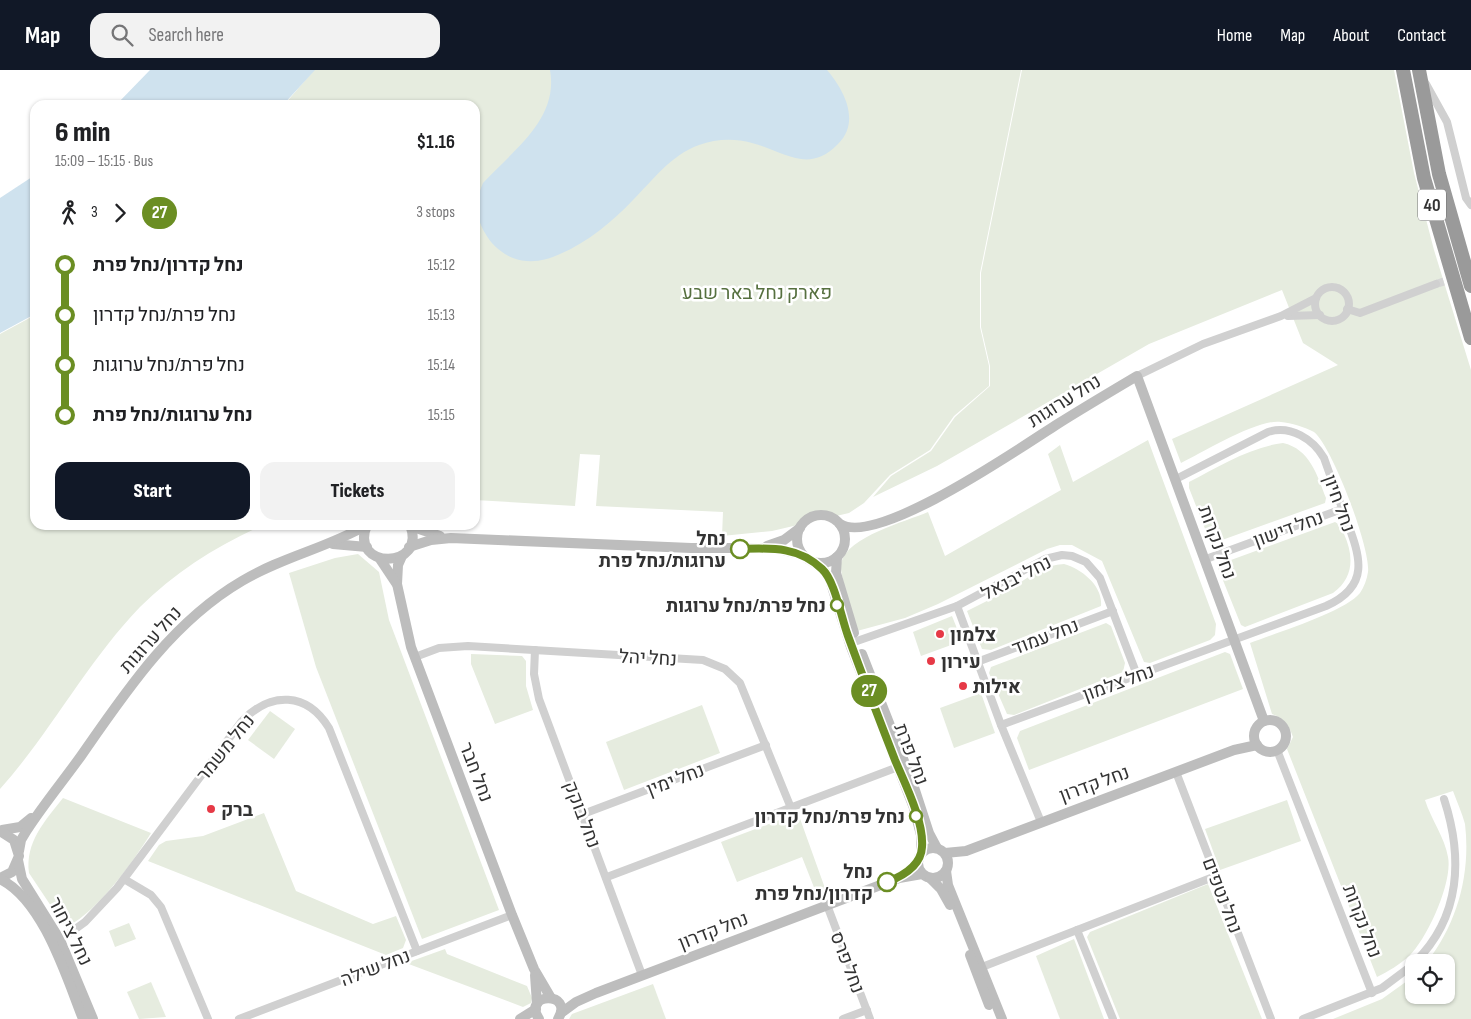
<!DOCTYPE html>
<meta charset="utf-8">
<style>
body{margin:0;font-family:"Sofia Sans Condensed",Heebo,sans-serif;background:#f2f2f2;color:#202124;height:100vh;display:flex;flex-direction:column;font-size:19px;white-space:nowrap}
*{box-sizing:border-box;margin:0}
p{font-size:16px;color:#757577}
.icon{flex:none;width:28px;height:28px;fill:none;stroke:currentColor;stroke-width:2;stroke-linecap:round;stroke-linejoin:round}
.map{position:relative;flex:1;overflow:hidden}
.side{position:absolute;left:30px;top:30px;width:450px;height:430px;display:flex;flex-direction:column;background:#fff;border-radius:15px;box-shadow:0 1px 4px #0004}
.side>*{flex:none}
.badge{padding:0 10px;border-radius:16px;font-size:18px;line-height:32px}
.controls{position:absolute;left:1405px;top:884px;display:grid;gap:10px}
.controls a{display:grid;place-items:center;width:50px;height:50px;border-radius:10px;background:#fff;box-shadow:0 1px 4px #0004;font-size:25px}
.map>.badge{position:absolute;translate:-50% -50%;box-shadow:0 0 0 2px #fff}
.legs{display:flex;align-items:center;gap:8px;height:55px;padding:0 25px;font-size:16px}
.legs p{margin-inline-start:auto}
.overview{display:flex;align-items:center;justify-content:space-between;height:85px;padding:0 25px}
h1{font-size:28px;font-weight:800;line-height:38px}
.primary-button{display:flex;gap:10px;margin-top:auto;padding:10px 25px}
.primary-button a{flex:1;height:58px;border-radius:15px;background:#111827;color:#fff;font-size:20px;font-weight:800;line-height:58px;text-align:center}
.primary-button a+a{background:#f2f2f2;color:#202124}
ul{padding:0 25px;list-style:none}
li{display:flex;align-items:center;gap:18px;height:50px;font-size:19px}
li i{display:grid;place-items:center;width:8px;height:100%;margin:0 6px;background:currentColor}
li i::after{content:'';width:12px;height:12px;margin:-6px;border:4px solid;border-radius:50%;background:#fff}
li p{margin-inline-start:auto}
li:first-child i{background:linear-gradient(#0000 50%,currentColor 0)}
li:last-child i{background:linear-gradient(currentColor 50%,#0000 0)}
header{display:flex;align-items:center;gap:30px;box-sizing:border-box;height:70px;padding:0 25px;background:#111827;color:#fff}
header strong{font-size:24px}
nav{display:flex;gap:28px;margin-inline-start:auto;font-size:18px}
.search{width:350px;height:45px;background:#f2f2f2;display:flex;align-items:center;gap:12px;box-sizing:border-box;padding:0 18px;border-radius:15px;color:#757577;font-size:19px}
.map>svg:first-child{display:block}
.green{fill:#e6ecdf}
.water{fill:#cfe2ee}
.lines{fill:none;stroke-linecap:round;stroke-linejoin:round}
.street-tunnel{stroke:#d6d6d6;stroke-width:8;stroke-dasharray:8 4;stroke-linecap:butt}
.street{stroke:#d0d0d0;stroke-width:8}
.secondary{stroke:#bdbdbd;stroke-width:10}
.highway{stroke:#9a9a9a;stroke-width:14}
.line-1-casing{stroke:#fff;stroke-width:11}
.line-1{stroke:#6b8e23;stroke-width:8}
.stop-1-dot{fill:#fff;stroke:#6b8e23;stroke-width:2.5}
.poi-dot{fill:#e63946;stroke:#fff;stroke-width:2}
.labels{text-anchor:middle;stroke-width:5;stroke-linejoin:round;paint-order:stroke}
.shield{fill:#fff;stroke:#707070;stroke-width:1}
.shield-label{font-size:18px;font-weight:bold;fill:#333}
.park-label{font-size:19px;fill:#56703f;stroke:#fff}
.street-label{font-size:19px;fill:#333;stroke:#fff}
.stop-label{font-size:19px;font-weight:bold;fill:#333;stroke:#fff;text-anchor:end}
.poi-label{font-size:19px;font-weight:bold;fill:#333;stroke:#fff;text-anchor:start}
</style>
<header>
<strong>Map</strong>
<div class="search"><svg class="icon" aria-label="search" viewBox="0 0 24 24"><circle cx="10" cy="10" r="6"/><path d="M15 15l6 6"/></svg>Search here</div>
<nav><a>Home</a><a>Map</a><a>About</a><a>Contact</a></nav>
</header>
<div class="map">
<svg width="1471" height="949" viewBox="0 0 1471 949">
<rect width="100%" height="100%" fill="#fff"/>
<g class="green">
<path d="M314,0h707l-41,203v54l9,39v20l-35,30 -24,34 -40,25 -26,28 -15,10 -77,18 -50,5 1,-24 -127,-6 4,-51 -20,-1 -5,52 -100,-6v-395h-191z"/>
<path d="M1022,0h372l20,103 20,77 37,120v649h-138l49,-20 32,-23v19h32v-33h-19c30,-38 44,-88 38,-138 -3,-11 -8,-22 -12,-33l-28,9c6,19 20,38 23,57 5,25 -21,82 -39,99 -10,9 -20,15 -32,21l-90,-228 6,-12c-4,-12 -9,-19 -21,-23l-22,-71c25,-10 95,-31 110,-50 4,-6 7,-14 8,-21 3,-23 -36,-126 -54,-140 -9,-5 -23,-9 -33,-10 -22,-4 -79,31 -100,41l-9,-24 166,-74 -35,-22 -21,-53 -133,54 -212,122 -64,31 18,-21 40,-25 24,-34 35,-31v-20l-9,-39v-54z"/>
<path d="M35,245v210h228c-45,20 -88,47 -123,82 -53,55 -89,125 -140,182v-455z"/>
<path d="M1148,370l68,184 -1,11 -5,5 -60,23 -6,-1 -42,-101 -30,-16h-12l-13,4 -109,55 -33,14 -48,13c-3,-14 -18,-56 -16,-68 7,-27 64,-41 87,-51l17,44 116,-66 -13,-36 12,-9 13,37z"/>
<path d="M1283,373c27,6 34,32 43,55l-1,5 -114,41 -22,-56v-6c29,-15 61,-35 94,-39z"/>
<path d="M1335,452c5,2 7,7 9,12 10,22 10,44 -11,59l-88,34 -4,-2 -23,-57 2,-4z"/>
<path d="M358,484l21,18 10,48 110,290 -77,29 -106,-272 -27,-94 46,-15z"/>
<path d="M1064,494c18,5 39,22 37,42l-110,44 -9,-1 -15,-38c14,-7 28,-14 41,-21 19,-11 34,-25 56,-26z"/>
<path d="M952,546l10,25 -41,15 -8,-24z"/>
<path d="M1106,553l5,3 14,37 -2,9 -109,43 -7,-1 -18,-41 2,-6z"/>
<path d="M1225,582l5,2 13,35 -214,81 -12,-32 3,-7z"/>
<path d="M471,584l51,2 4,5v25l7,24 -38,14 -24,-60z"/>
<path d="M981,623l14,40 -41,15 -14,-40z"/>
<path d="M702,635l18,48 -96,37 -18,-48z"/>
<path d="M270,641l25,18 -21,30 -26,-19z"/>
<path d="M63,728l88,35c-18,29 -53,78 -83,93l-5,-2 -34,-51c-4,-31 16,-52 34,-75z"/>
<path d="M1287,730l14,41 -81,29 -15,-41z"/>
<path d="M264,743l32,78 77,33 23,-8 10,24 -3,8 -17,7 -238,-94 11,-16 7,-4 37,-5z"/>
<path d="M798,743l28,78 -9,4 -15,-38 -65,25 -16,-40z"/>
<path d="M1208,814l54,135h-142l-33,-82 3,-5z"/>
<path d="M129,853l7,16 -21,8 -6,-16z"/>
<path d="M1074,869l30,80h-44l-24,-63z"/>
<path d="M445,879l2,5 80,32 5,12 -1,5 -8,4 -117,-44z"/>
<path d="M151,912l15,35 -27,2 -12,-27z"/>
<path d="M653,914l13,35h-97l3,-5z"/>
</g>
<g class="water">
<path d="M150,0h165l-32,35h-167z"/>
<path d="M550,0h277c17,20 34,51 11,74 -30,31 -54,7 -86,-1 -18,-5 -36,-4 -53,2 -28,10 -46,35 -66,55 -21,22 -45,42 -73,54 -15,7 -31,10 -47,4 -12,-5 -22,-14 -28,-25 -10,-17 -10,-32 -2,-50 29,-32 76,-63 67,-113z"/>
<path d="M35,105v139l-35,19v-135z"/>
</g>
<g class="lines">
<path class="street-tunnel" d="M1436,214l20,-6"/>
<g class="street">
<path d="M1426,14l21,38 19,76 5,7"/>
<circle cx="1332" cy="234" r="17"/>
<path d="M1347,239l13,4 76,-29"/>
<path d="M1288,246l32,-1"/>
<path d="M1137,306l66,-32 78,-28 35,-18"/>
<path d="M1206,489l136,-50"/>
<path d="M957,536l44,119 40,97"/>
<path d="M857,571l100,-35 88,-47 17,-4 10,1 14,6 14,16 37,97"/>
<path d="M535,580l-1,24 5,25 103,276"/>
<path d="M415,587l24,-9 29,-2 235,14 22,9 15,14 51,125"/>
<path d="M977,592l136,-51"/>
<path d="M1001,655l325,-119c47,-21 33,-52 19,-90 -7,-19 -14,-38 -21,-58 -11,-19 -33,-33 -56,-26l-92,47"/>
<path d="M1277,680l95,243"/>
<path d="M1176,702l95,247"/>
<path d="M583,744l183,-69"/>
<path d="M607,807l291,-110"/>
<path d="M124,809l27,16 10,12 47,112"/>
<path d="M827,835l43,114"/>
<path d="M1077,860l36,89"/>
<path d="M60,870l25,-18 32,-34 125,-167c29,-30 65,-29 87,7l88,223"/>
<path d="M1415,892c46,-45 48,-105 29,-163"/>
<path d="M982,897l234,-91"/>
<path d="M239,949l273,-104"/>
<path d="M843,949l24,-9"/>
<path d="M1303,949l79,-31 32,-24"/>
</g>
<g class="secondary">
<circle cx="821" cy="469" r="24"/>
<path d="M840,454c37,23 180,-76 216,-99 27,-17 54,-33 81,-49l127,345"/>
<path d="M367,455c-19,45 61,45 43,0"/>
<path d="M410,456l30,10"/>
<path d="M333,474l34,3"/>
<path d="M767,476l17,-6 16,-12"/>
<path d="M409,477l22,-7 20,-2 240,10h83l29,7"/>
<path d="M402,486l-4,9 -1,19 14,63 101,268 22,54 17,29"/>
<path d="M837,487l-1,16 18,60"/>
<path d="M380,489l16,24"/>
<path d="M813,492l11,8 6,10 21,67 63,161 7,27v19"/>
<path d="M862,584l51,130 16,49 8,15"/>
<circle cx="1270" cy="666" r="16"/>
<path d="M2,760l18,-3 11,-9"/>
<path d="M0,761l14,9 5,16 -7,16 -12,6"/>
<circle cx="933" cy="793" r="15"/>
<path d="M19,781l2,-11 6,-10c17,-26 36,-49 54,-74 45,-65 91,-134 161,-175 40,-24 85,-33 125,-56"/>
<path d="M945,783l21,-2 268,-101 23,-5"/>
<path d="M18,790l4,19 38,61 33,79"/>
<path d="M946,801l2,14 54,134"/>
<path d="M930,808l11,11 9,16"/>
<path d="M0,809c43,21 66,97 83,140"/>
<path d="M970,885l19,50"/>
<path d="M535,905l2,29"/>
<path d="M561,943l15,-11 20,-9 303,-115 23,-4"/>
<path d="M520,949l16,-10"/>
<path d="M539,949c-18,-27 36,-28 19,0"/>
</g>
<g class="highway">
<path d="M1403,0l21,108 47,160"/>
<path d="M1419,0l20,104 32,112"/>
</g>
</g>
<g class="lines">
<defs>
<path id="line-1" d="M740,479c31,-1 58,-3 82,20 13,12 19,48 26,67 15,41 31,83 47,124 10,24 29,61 27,87 -1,19 -19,29 -35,35"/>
</defs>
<use href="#line-1" class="line-1-casing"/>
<use href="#line-1" class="line-1"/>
</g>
<g class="stop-1-dot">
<circle cx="740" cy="479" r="9"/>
<circle cx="837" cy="535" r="6"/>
<circle cx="916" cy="746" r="6"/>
<circle cx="887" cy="812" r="9"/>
</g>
<g class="poi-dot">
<circle cx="940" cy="564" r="5"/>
<circle cx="931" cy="591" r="5"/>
<circle cx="963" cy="616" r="5"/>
<circle cx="211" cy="739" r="5"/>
</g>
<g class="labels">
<rect class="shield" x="1418" y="119.5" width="28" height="31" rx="4"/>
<g class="shield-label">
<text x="1432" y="141">40</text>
</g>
<g class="park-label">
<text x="757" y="229">פארק נחל באר שבע</text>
</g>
<g class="street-label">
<text transform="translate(1064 330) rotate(-32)" y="7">נחל ערוגות</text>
<text transform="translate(1340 433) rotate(70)" y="7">נחל חיון</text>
<text transform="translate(1288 458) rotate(-20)" y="7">נחל דישון</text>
<text transform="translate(1218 472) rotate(70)" y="7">נחל נקרות</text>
<text transform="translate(1016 507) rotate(-27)" y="7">נחל יבנאל</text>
<text transform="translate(1045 566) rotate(-21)" y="7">נחל עמוד</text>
<text transform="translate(150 569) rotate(-48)" y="7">נחל ערוגות</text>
<text transform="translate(648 587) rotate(3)" y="7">נחל יהל</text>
<text transform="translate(1118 612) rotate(-20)" y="7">נחל צלמון</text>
<text transform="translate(225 677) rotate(-51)" y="7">נחל משמר</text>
<text transform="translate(912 684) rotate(69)" y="7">נחל פרת</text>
<text transform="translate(477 702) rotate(69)" y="7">נחל חבר</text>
<text transform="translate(675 709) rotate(-21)" y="7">נחל ימין</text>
<text transform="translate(1094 713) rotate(-20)" y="7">נחל קדרון</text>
<text transform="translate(583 744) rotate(69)" y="7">נחל בוקק</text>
<text transform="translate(1223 825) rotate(69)" y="7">נחל נטפים</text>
<text transform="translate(1363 851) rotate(69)" y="7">נחל נקרות</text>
<text transform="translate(713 860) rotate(-21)" y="7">נחל קדרון</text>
<text transform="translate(71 861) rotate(63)" y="7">נחל ציחור</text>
<text transform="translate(848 892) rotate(69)" y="7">נחל פרס</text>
<text transform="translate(375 897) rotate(-21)" y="7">נחל שילה</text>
</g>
<g class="stop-label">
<text x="726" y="475">נחל<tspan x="726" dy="22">ערוגות/נחל פרת</tspan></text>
<text x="826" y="542">נחל פרת/נחל ערוגות</text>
<text x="905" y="753">נחל פרת/נחל קדרון</text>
<text x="873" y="808">נחל<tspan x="873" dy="22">קדרון/נחל פרת</tspan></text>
</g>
<g class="poi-label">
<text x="950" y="571">צלמון</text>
<text x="941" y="598">עירון</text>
<text x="973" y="623">אילות</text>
<text x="221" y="746">ברק</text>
</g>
</g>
</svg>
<div class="controls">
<a><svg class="icon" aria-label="locate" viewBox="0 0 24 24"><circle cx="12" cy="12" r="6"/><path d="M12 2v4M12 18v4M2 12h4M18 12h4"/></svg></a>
</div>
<b class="badge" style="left:869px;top:621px;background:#6b8e23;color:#fff">27</b>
<section class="side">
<div class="overview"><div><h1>6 min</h1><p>15:09 – 15:15 · Bus</p></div><b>$1.16</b></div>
<div class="legs"><svg class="icon" aria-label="walk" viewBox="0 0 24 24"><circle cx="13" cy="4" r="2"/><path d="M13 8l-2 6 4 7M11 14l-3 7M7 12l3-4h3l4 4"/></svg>3<svg class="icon" aria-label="forward" viewBox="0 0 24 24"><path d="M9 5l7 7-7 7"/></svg><b class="badge" style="background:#6b8e23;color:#fff">27</b><p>3 stops</p></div>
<ul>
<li><i style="color:#6b8e23"></i><b>נחל קדרון/נחל פרת</b><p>15:12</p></li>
<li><i style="color:#6b8e23"></i><span>נחל פרת/נחל קדרון</span><p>15:13</p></li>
<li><i style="color:#6b8e23"></i><span>נחל פרת/נחל ערוגות</span><p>15:14</p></li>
<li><i style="color:#6b8e23"></i><b>נחל ערוגות/נחל פרת</b><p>15:15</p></li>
</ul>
<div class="primary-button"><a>Start</a><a>Tickets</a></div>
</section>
</div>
